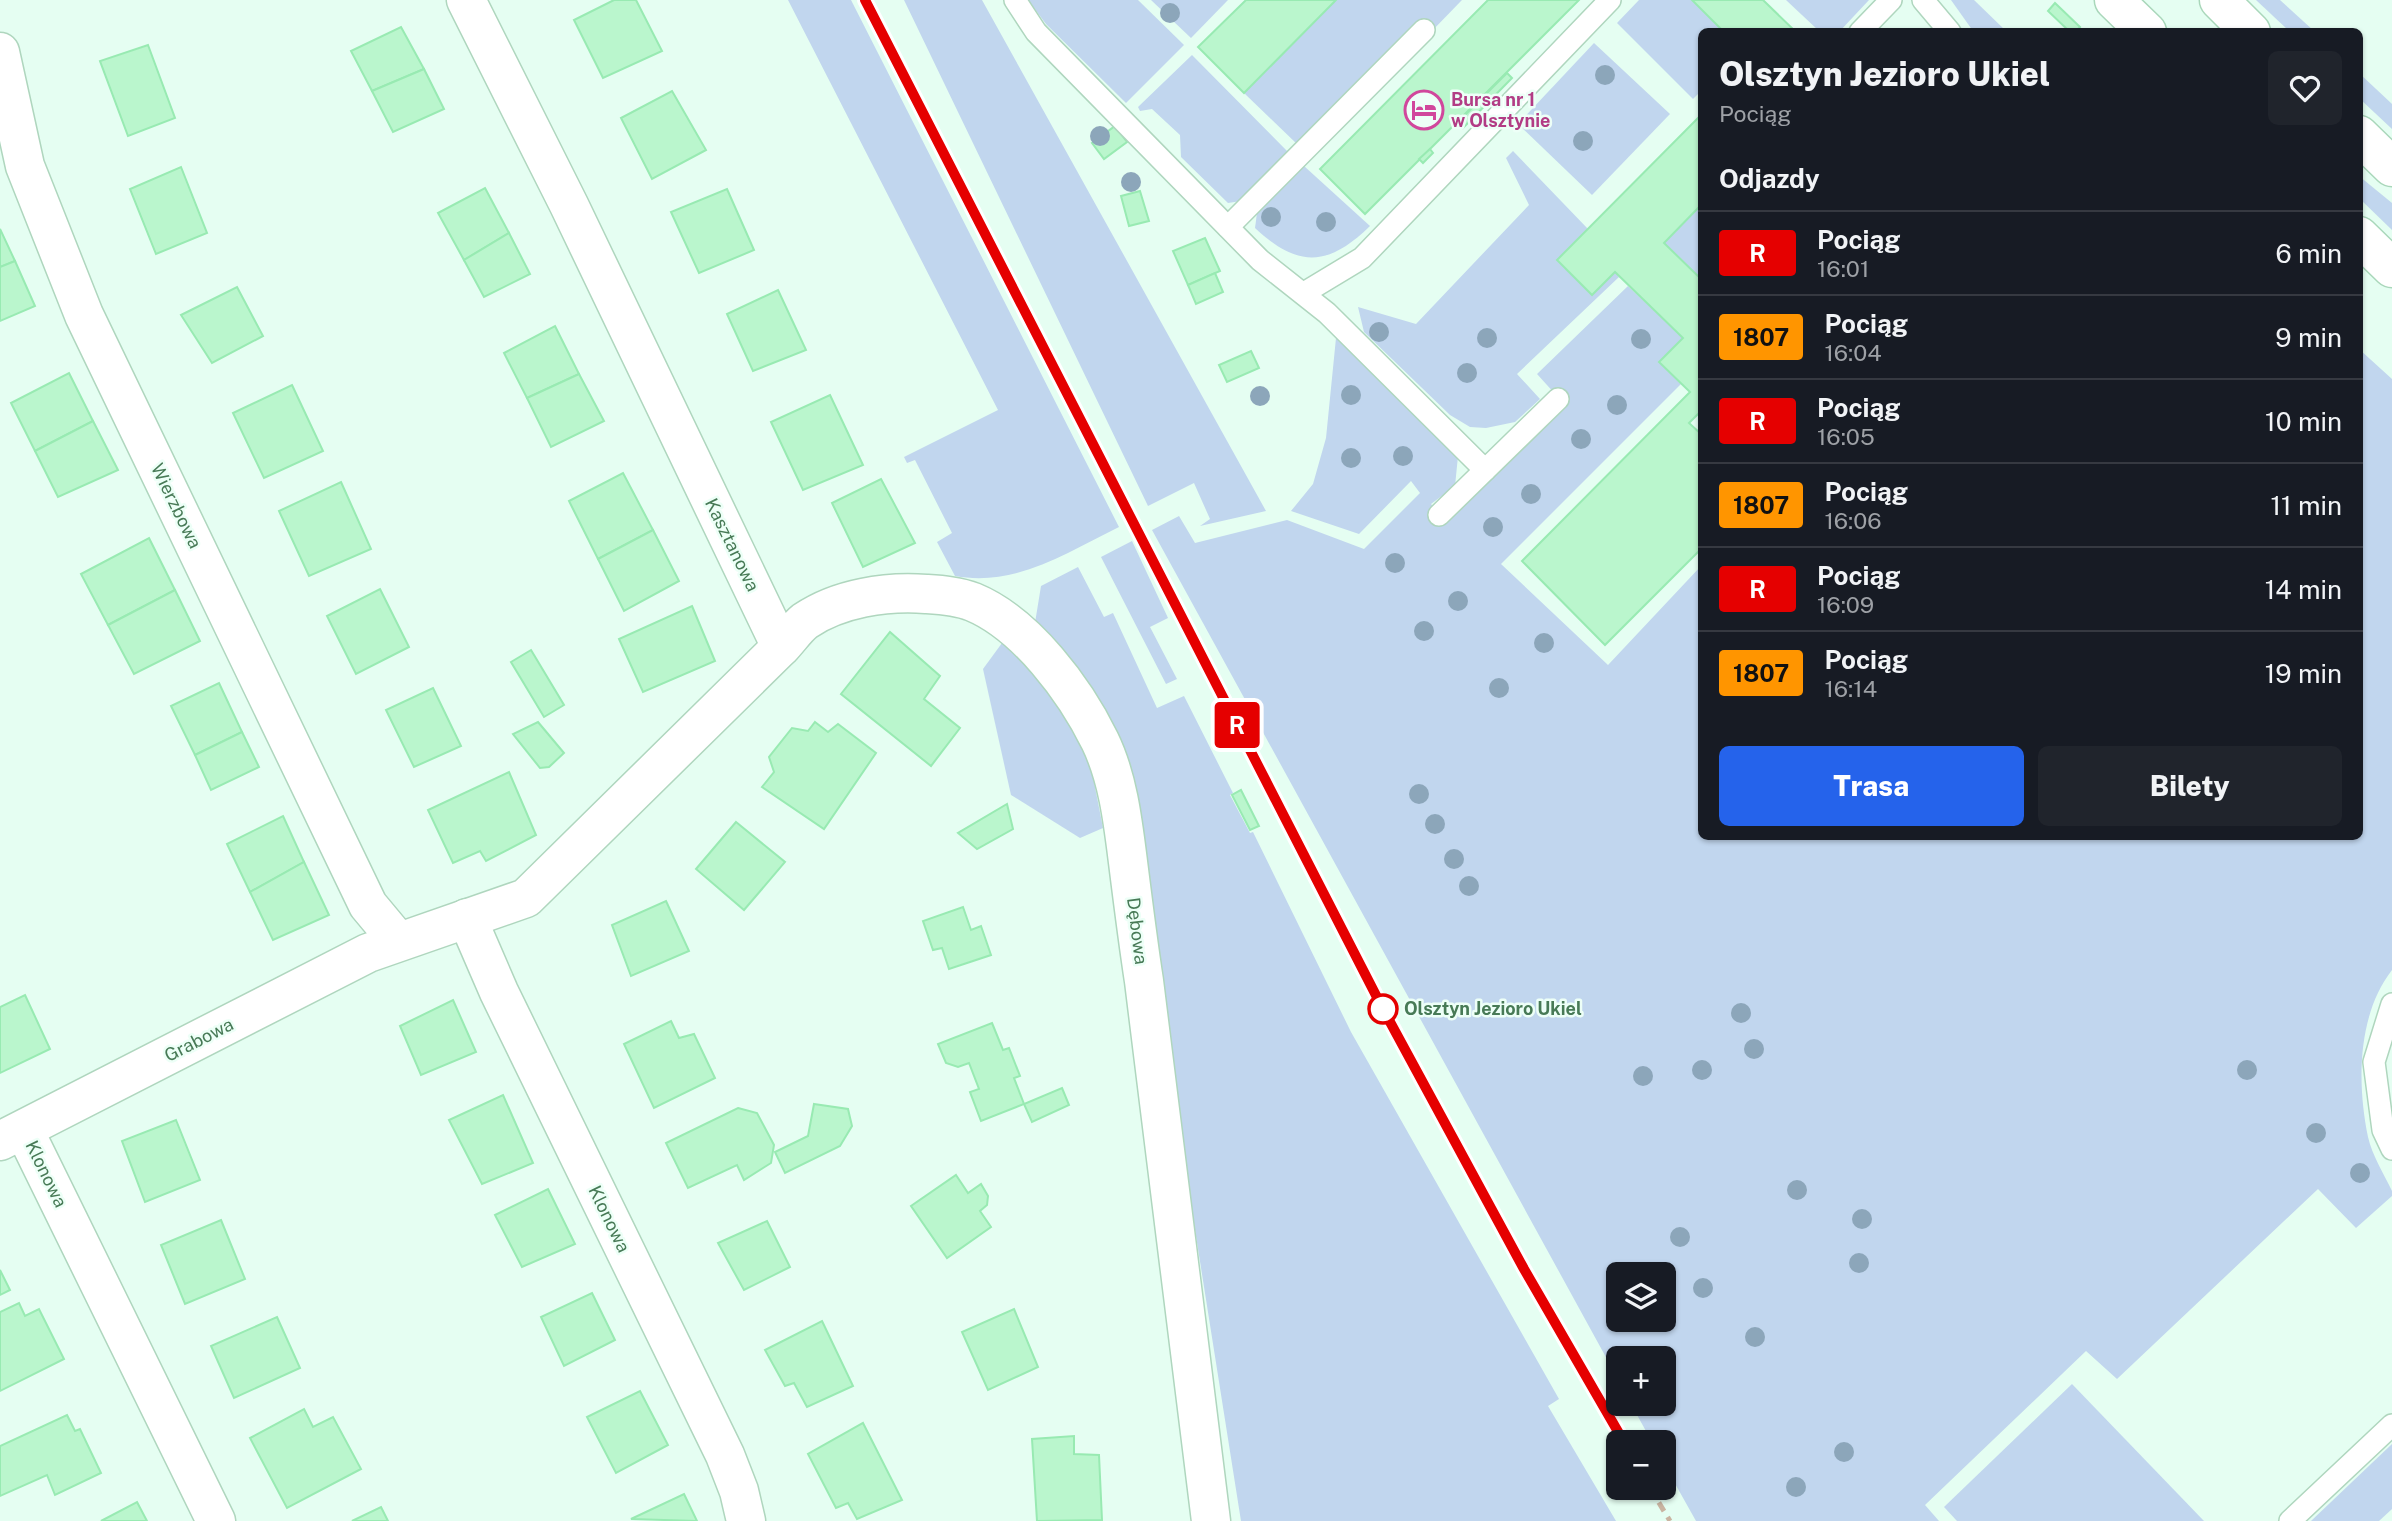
<!DOCTYPE html>
<html lang="pl">
<meta charset="utf-8">
<style>
body{margin:0;font-family:"Public Sans",sans-serif;background:#20242c;color:#f1f3f6;height:100vh;display:flex;flex-direction:column;font-size:26px;white-space:nowrap}
*{box-sizing:border-box;margin:0}
p{font-size:23px;color:#9ea1a6}
.icon{flex:none;width:38px;height:38px;fill:none;stroke:currentColor;stroke-width:2;stroke-linecap:round;stroke-linejoin:round}
.map{position:relative;flex:1;overflow:hidden}
.drawer{position:absolute;left:1698px;top:28px;width:665px;height:812px;display:flex;flex-direction:column;background:#171b24;border-radius:10px;box-shadow:0 2px 5px #0004}
.drawer>*{flex:none}
.badge{padding:0 14px;border-radius:5px;font-size:24px;line-height:46px}
.controls{position:absolute;left:1606px;top:1262px;display:grid;gap:14px}
.controls a{display:grid;place-items:center;width:70px;height:70px;border-radius:10px;background:#171b24;box-shadow:0 2px 5px #0004;font-size:35px}
.map>.badge{position:absolute;translate:-50% -50%;box-shadow:0 0 0 4px #fff}
h2{padding:0 21px;font-size:26px;line-height:63px}
.round{display:grid;place-items:center;flex:none;width:74px;height:74px;border-radius:10px;background:#20242c}
.head{display:flex;align-items:center;justify-content:space-between;height:119px;padding:0 21px}
h1{font-size:33px;font-weight:800;line-height:52px}
.cta{display:flex;gap:14px;margin-top:auto;padding:14px 21px}
.cta a{flex:1;height:80px;border-radius:10px;background:#2563eb;color:#fff;font-size:28px;font-weight:800;line-height:80px;text-align:center}
.cta a+a{background:#20242c;color:#f1f3f6}
ul{padding:0;list-style:none}
li{display:flex;align-items:center;gap:21px;height:84px;padding:0 21px;border-top:2px solid #363941}
li div{flex:1}
li b{display:block;font-size:26px}
li em{font-style:normal}
li .badge{min-width:77px;font-weight:700;text-align:center}
.map>svg:first-child{display:block}
.green{fill:#c1d6ee;fill-rule:evenodd}
.building{fill:#baf6cd;stroke:#98eab2;stroke-width:2}
.lines{fill:none;stroke-linecap:round;stroke-linejoin:round}
.service-casing{stroke:#afd6be;stroke-width:24}
.minor-casing{stroke:#afd6be;stroke-width:41}
.secondary-casing{stroke:#a9d7ba;stroke-width:41}
.service{stroke:#fff;stroke-width:21}
.minor{stroke:#fff;stroke-width:38}
.secondary{stroke:#fff;stroke-width:38}
.rail{stroke:#c9b4a1;stroke-width:5;stroke-dasharray:10 7;stroke-linecap:butt}
.tree{fill:#8ca6ba}
.line-casing{stroke:#fff;stroke-width:16}
.line{stroke:#e50000;stroke-width:10}
.stop-dot{fill:#fff;stroke:#e50000;stroke-width:3.5}
.labels{text-anchor:middle;stroke-width:5;stroke-linejoin:round;paint-order:stroke}
.hotel-label{font-size:18px;font-weight:bold;fill:#b23c85;stroke:#edfff7;text-anchor:start}
.street-label{font-size:18px;fill:#477a56;stroke:#edfff7}
.stop-label{font-size:18px;font-weight:bold;fill:#477a56;stroke:#edfff7;text-anchor:start}
</style>
<div class="map">
<svg width="2392" height="1521" viewBox="0 0 2392 1521">
<rect width="100%" height="100%" fill="#e5fef2"/>
<g class="green">
<path d="M788,0h63l268,527c-53,26 -103,60 -164,49l-18,-34 15,-9 -37,-73 -8,3 -3,-6 94,-47z"/>
<path d="M904,0h78l284,511 -66,15 10,-7 -16,-36 -46,23z"/>
<path d="M1028,0h110l46,45 -58,58 -80,-79z"/>
<path d="M1151,0h77l-37,38z"/>
<path d="M1336,0h126l-33,34 -131,111 -54,-52z"/>
<path d="M1639,0h53l32,31 -23,1v59l-8,8 -76,-76z"/>
<path d="M1786,0h83l-30,32 -20,-1z"/>
<path d="M1951,0h23l32,31h-33z"/>
<path d="M2256,0h24l34,31h-25z"/>
<path d="M1594,43l76,71 -78,81 -74,-71z"/>
<path d="M1192,55l97,98 -48,48 -13,2 -47,-46 -1,-22 -28,-26 -12,2 -2,-4z"/>
<path d="M2359,73l33,31v25l-33,-31z"/>
<path d="M1513,151l75,78 -31,31 35,35 23,-23 4,5 -102,97 23,25 -25,23 -29,6 -16,-1 -20,-12 -86,-83 -6,-25 58,17 113,-119 -23,-47z"/>
<path d="M1304,166l66,60c-42,41 -72,42 -115,2l2,-15z"/>
<path d="M2359,176l33,27v27l-33,-32z"/>
<path d="M1701,205v74l-37,-36z"/>
<path d="M1628,286l55,52 -24,24 22,22 -180,180 107,101 93,-99v270h658v-487l33,30v591c-35,45 -35,114 -24,167 4,18 16,37 24,54v5l-36,32 -38,-39 -201,190 -31,-28 -161,154 14,16h-243l-32,-57v-22h-12l-21,-38h33v-46h-45v23l-467,-851 27,-14 16,27 92,-23 77,29 56,-56 -9,-12 -52,53 -68,-23 22,-27 13,-46 10,-100 122,118 -3,30 -24,18 16,19 119,-117 -29,-32zM1619,1274h45v46h-45z"/>
<path d="M1132,541l36,77 -18,9 27,52 -11,5 -65,-127z"/>
<path d="M1078,567l26,50 9,-4 44,95 27,-12 49,97 -3,2 20,38 3,-1 98,200 208,367 -11,7 68,115h-375l-118,-747 -89,-145 7,-43z"/>
<path d="M1002,643l46,42 38,56 17,87 -23,10 -69,-43 -28,-126z"/>
<path d="M2072,1384l132,137h-247l-13,-14z"/>
<path d="M2392,1444v65l-13,12h-68z"/>
</g>
<g class="building">
<path d="M614,0h22l26,51 -59,27 -29,-58z"/>
<path d="M1246,0h90l-92,93 -46,-46z"/>
<path d="M1488,0h91l-214,214 -45,-45z"/>
<path d="M1692,0h71l33,32h-72z"/>
<path d="M2055,3l25,24 -5,5h-5l-22,-21z"/>
<path d="M401,27l23,42 -52,22 -21,-40z"/>
<path d="M148,45l27,73 -47,18 -28,-75z"/>
<path d="M424,69l20,40 -51,23 -21,-41z"/>
<path d="M1507,73l5,5 -49,50 -5,-6z"/>
<path d="M672,91l34,59 -54,29 -31,-61z"/>
<path d="M1701,115v90l-37,38 37,36v132l-12,12 12,11v115l-96,96 -83,-84 168,-169 -31,-30 24,-24 -68,-66 -23,23 -35,-35z"/>
<path d="M1115,126l12,16 -23,17 -12,-16z"/>
<path d="M1430,149l3,4 -10,10 -4,-4z"/>
<path d="M181,167l26,66 -51,21 -26,-65z"/>
<path d="M485,188l24,45 -45,27 -26,-47z"/>
<path d="M727,189l27,61 -55,23 -28,-61z"/>
<path d="M1140,191l9,30 -20,5 -8,-30z"/>
<path d="M0,229l15,32 -15,6z"/>
<path d="M509,233l21,41 -46,23 -20,-37z"/>
<path d="M1205,238l15,33 -32,14 -15,-34z"/>
<path d="M15,261l20,45 -35,15v-54z"/>
<path d="M1215,273l8,19 -27,12 -8,-19z"/>
<path d="M237,287l26,49 -51,27 -31,-48z"/>
<path d="M778,290l28,60 -53,21 -26,-57z"/>
<path d="M555,326l24,48 -52,24 -23,-45z"/>
<path d="M1251,351l8,17 -32,14 -8,-17z"/>
<path d="M69,373l24,48 -58,30 -24,-48z"/>
<path d="M579,374l25,47 -53,26 -24,-49z"/>
<path d="M292,385l31,66 -59,27 -31,-65z"/>
<path d="M830,395l33,70 -60,25 -32,-68z"/>
<path d="M93,421l25,49 -60,27 -23,-46z"/>
<path d="M623,473l30,57 -55,29 -29,-58z"/>
<path d="M881,479l34,64 -52,24 -31,-64z"/>
<path d="M341,482l30,67 -62,27 -30,-65z"/>
<path d="M653,530l26,51 -55,30 -26,-52z"/>
<path d="M149,538l26,52 -67,35 -27,-51z"/>
<path d="M380,589l29,58 -53,27 -29,-58z"/>
<path d="M175,590l25,51 -66,33 -26,-49z"/>
<path d="M692,606l23,55 -72,31 -24,-53z"/>
<path d="M890,632l50,44 -16,23 36,29 -29,38 -90,-72z"/>
<path d="M531,650l33,55 -20,12 -33,-55z"/>
<path d="M219,683l23,49 -47,23 -24,-49z"/>
<path d="M433,688l28,58 -47,21 -28,-57z"/>
<path d="M538,722l26,31 -15,14 -9,1 -27,-34z"/>
<path d="M815,722l13,10 10,-8 38,29 -52,76 -62,-42 12,-15 -5,-15 23,-29 16,3z"/>
<path d="M242,732l17,35 -48,23 -16,-35z"/>
<path d="M509,772l27,63 -50,26 -6,-10 -27,12 -25,-53z"/>
<path d="M1241,790l18,36 -9,4 -18,-35z"/>
<path d="M1007,804l6,25 -36,20 -19,-16z"/>
<path d="M283,816l21,46 -54,30 -23,-48z"/>
<path d="M736,822l49,40 -41,48 -48,-41z"/>
<path d="M304,862l25,53 -56,25 -23,-48z"/>
<path d="M666,901l23,50 -58,25 -19,-51z"/>
<path d="M963,907l8,23 10,-4 10,29 -42,14 -7,-21 -9,2 -10,-29z"/>
<path d="M25,995l25,54 -50,24v-66z"/>
<path d="M453,1000l23,52 -55,23 -21,-49z"/>
<path d="M671,1021l8,17 15,-4 21,44 -61,30 -30,-64z"/>
<path d="M992,1023l11,27 6,-2 11,28 -6,2 10,26 -43,17 -11,-29 9,-3 -10,-26 -11,4 -12,-4 -8,-19z"/>
<path d="M1062,1088l7,17 -37,17 -8,-18z"/>
<path d="M503,1095l30,68 -51,21 -33,-64z"/>
<path d="M814,1104l34,5 4,17 -12,20 -55,27 -10,-21 33,-16z"/>
<path d="M738,1108l19,5 17,32 -3,18 -27,17 -7,-15 -49,23 -22,-45z"/>
<path d="M176,1120l24,60 -55,22 -23,-61z"/>
<path d="M956,1175l12,18 13,-9 7,12 -1,9 -7,6 11,16 -44,31 -36,-52z"/>
<path d="M548,1189l27,55 -53,23 -27,-52z"/>
<path d="M221,1220l24,59 -60,25 -24,-59z"/>
<path d="M767,1221l23,46 -46,23 -26,-47z"/>
<path d="M0,1270l10,20 -10,5z"/>
<path d="M592,1293l23,47 -51,26 -23,-49z"/>
<path d="M19,1303l6,13 14,-7 25,50 -64,32v-79z"/>
<path d="M1014,1309l24,58 -50,23 -26,-58z"/>
<path d="M277,1317l23,51 -66,30 -23,-52z"/>
<path d="M822,1321l31,65 -46,21 -13,-24 -9,3 -20,-36z"/>
<path d="M640,1391l28,54 -52,28 -29,-56z"/>
<path d="M304,1409l9,18 20,-10 28,52 -74,39 -37,-70z"/>
<path d="M67,1415l8,16 5,-2 21,44 -46,22 -8,-20 -47,21v-50z"/>
<path d="M863,1423l39,77 -45,19 -9,-16 -12,5 -28,-54z"/>
<path d="M1074,1436v18l25,1 3,65 -65,1 -5,-82z"/>
<path d="M684,1494l13,27 -66,-2z"/>
<path d="M137,1502l10,19h-46z"/>
<path d="M381,1507l7,14h-36z"/>
</g>
<g class="lines">
<defs>
<g id="service">
<path d="M1015,0l21,32 224,228 67,53 158,157"/>
<path d="M1923,0l27,32"/>
<path d="M1860,32l31,-32"/>
<path d="M1228,227l196,-197"/>
<path d="M1304,293l58,-35 248,-258"/>
<path d="M1439,515l119,-116"/>
<path d="M2392,1004l-18,58 9,68 9,19"/>
<path d="M2290,1521l102,-96"/>
</g>
<g id="minor">
<path d="M0,52l25,114 59,149 284,590 30,36"/>
<path d="M781,647c8,-8 15,-19 24,-26 34,-23 81,-30 121,-27 15,1 32,2 47,8 53,22 102,88 127,139 18,37 23,81 28,121 5,40 10,80 16,119 23,180 45,360 67,540"/>
<path d="M467,918l32,74 226,463 14,36 7,30"/>
<path d="M24,1130l192,391"/>
<path d="M0,1141l368,-188 158,-55 255,-251 -212,-442 -103,-205"/>
</g>
<g id="secondary">
<path d="M2114,0l33,32"/>
<path d="M2219,0l32,32"/>
<path d="M2359,135l33,32"/>
<path d="M2359,236l33,32"/>
</g>
</defs>
<use href="#service" class="service-casing"/>
<use href="#minor" class="minor-casing"/>
<use href="#secondary" class="secondary-casing"/>
<use href="#service" class="service"/>
<use href="#minor" class="minor"/>
<use href="#secondary" class="secondary"/>
<g class="rail">
<path d="M865,0l518,1009 141,260 100,173"/>
<path d="M1650,1488l20,33"/>
</g>
</g>
<g class="tree">
<circle cx="1170" cy="13" r="10"/>
<circle cx="1605" cy="75" r="10"/>
<circle cx="1100" cy="136" r="10"/>
<circle cx="1583" cy="141" r="10"/>
<circle cx="1131" cy="182" r="10"/>
<circle cx="1271" cy="217" r="10"/>
<circle cx="1326" cy="222" r="10"/>
<circle cx="1379" cy="332" r="10"/>
<circle cx="1487" cy="338" r="10"/>
<circle cx="1641" cy="339" r="10"/>
<circle cx="1467" cy="373" r="10"/>
<circle cx="1351" cy="395" r="10"/>
<circle cx="1260" cy="396" r="10"/>
<circle cx="1617" cy="405" r="10"/>
<circle cx="1581" cy="439" r="10"/>
<circle cx="1403" cy="456" r="10"/>
<circle cx="1351" cy="458" r="10"/>
<circle cx="1531" cy="494" r="10"/>
<circle cx="1493" cy="527" r="10"/>
<circle cx="1395" cy="563" r="10"/>
<circle cx="1458" cy="601" r="10"/>
<circle cx="1424" cy="631" r="10"/>
<circle cx="1544" cy="643" r="10"/>
<circle cx="1499" cy="688" r="10"/>
<circle cx="1419" cy="794" r="10"/>
<circle cx="1435" cy="824" r="10"/>
<circle cx="1454" cy="859" r="10"/>
<circle cx="1469" cy="886" r="10"/>
<circle cx="1741" cy="1013" r="10"/>
<circle cx="1754" cy="1049" r="10"/>
<circle cx="1702" cy="1070" r="10"/>
<circle cx="2247" cy="1070" r="10"/>
<circle cx="1643" cy="1076" r="10"/>
<circle cx="2316" cy="1133" r="10"/>
<circle cx="2360" cy="1173" r="10"/>
<circle cx="1797" cy="1190" r="10"/>
<circle cx="1862" cy="1219" r="10"/>
<circle cx="1680" cy="1237" r="10"/>
<circle cx="1859" cy="1263" r="10"/>
<circle cx="1703" cy="1288" r="10"/>
<circle cx="1755" cy="1337" r="10"/>
<circle cx="1844" cy="1452" r="10"/>
<circle cx="1796" cy="1487" r="10"/>
</g>
<g class="lines">
<defs>
<path id="line" d="M865,0l518,1009 141,260 100,173"/>
</defs>
<use href="#line" class="line-casing"/>
<use href="#line" class="line"/>
</g>
<defs>
<symbol id="hotel-ring" viewBox="-11 -11 22 22"><circle r="9.5" fill="#edfff7" stroke="#d1479c" stroke-width="1.5"/><path d="M-6-4.5h1.5V1H6V5H4.5V3h-9V5H-6ZM-4 0a1.8 1.8 0 1 1 3.6 0ZM.5 0V-2.5h3Q6-2.5 6 0Z" fill="#d1479c"/></symbol>
</defs>
<g fill-rule="evenodd">
<use href="#hotel-ring" x="1402" y="88" width="44" height="44"/>
</g>
<circle class="stop-dot" cx="1383" cy="1009" r="14"/>
<g class="labels">
<g class="hotel-label">
<text x="1451" y="106">Bursa nr 1<tspan x="1451" dy="21">w Olsztynie</tspan></text>
</g>
<g class="street-label">
<text transform="translate(176 506) rotate(64)" y="6">Wierzbowa</text>
<text transform="translate(732 545) rotate(64)" y="6">Kasztanowa</text>
<text transform="translate(1137 931) rotate(83)" y="6">Dębowa</text>
<text transform="translate(199 1040) rotate(-27)" y="6">Grabowa</text>
<text transform="translate(46 1174) rotate(64)" y="6">Klonowa</text>
<text transform="translate(609 1219) rotate(64)" y="6">Klonowa</text>
</g>
<g class="stop-label">
<text x="1404" y="1015">Olsztyn Jezioro Ukiel</text>
</g>
</g>
</svg>
<div class="controls">
<a><svg class="icon" aria-label="layers" viewBox="0 0 24 24"><path d="M12 4l9 5-9 5-9-5zM3 14l9 5 9-5"/></svg></a>
<a>+</a>
<a>−</a>
</div>
<b class="badge" style="left:1237px;top:725px;background:#e50000;color:#fff">R</b>
<section class="drawer">
<div class="head"><div><h1>Olsztyn Jezioro Ukiel</h1><p>Pociąg</p></div><a class="round"><svg class="icon" aria-label="heart" viewBox="0 0 24 24"><path d="M12 20l-8-8c-3-5 5-10 8-4 3-6 11-1 8 4z"/></svg></a></div>
<h2>Odjazdy</h2>
<ul>
<li><span class="badge" style="background:#e50000;color:#fff">R</span><div><b>Pociąg</b><p>16:01</p></div><em>6 min</em></li>
<li><span class="badge" style="background:#ff9500;color:#111">1807</span><div><b>Pociąg</b><p>16:04</p></div><em>9 min</em></li>
<li><span class="badge" style="background:#e50000;color:#fff">R</span><div><b>Pociąg</b><p>16:05</p></div><em>10 min</em></li>
<li><span class="badge" style="background:#ff9500;color:#111">1807</span><div><b>Pociąg</b><p>16:06</p></div><em>11 min</em></li>
<li><span class="badge" style="background:#e50000;color:#fff">R</span><div><b>Pociąg</b><p>16:09</p></div><em>14 min</em></li>
<li><span class="badge" style="background:#ff9500;color:#111">1807</span><div><b>Pociąg</b><p>16:14</p></div><em>19 min</em></li>
</ul>
<div class="cta"><a>Trasa</a><a>Bilety</a></div>
</section>
</div>
